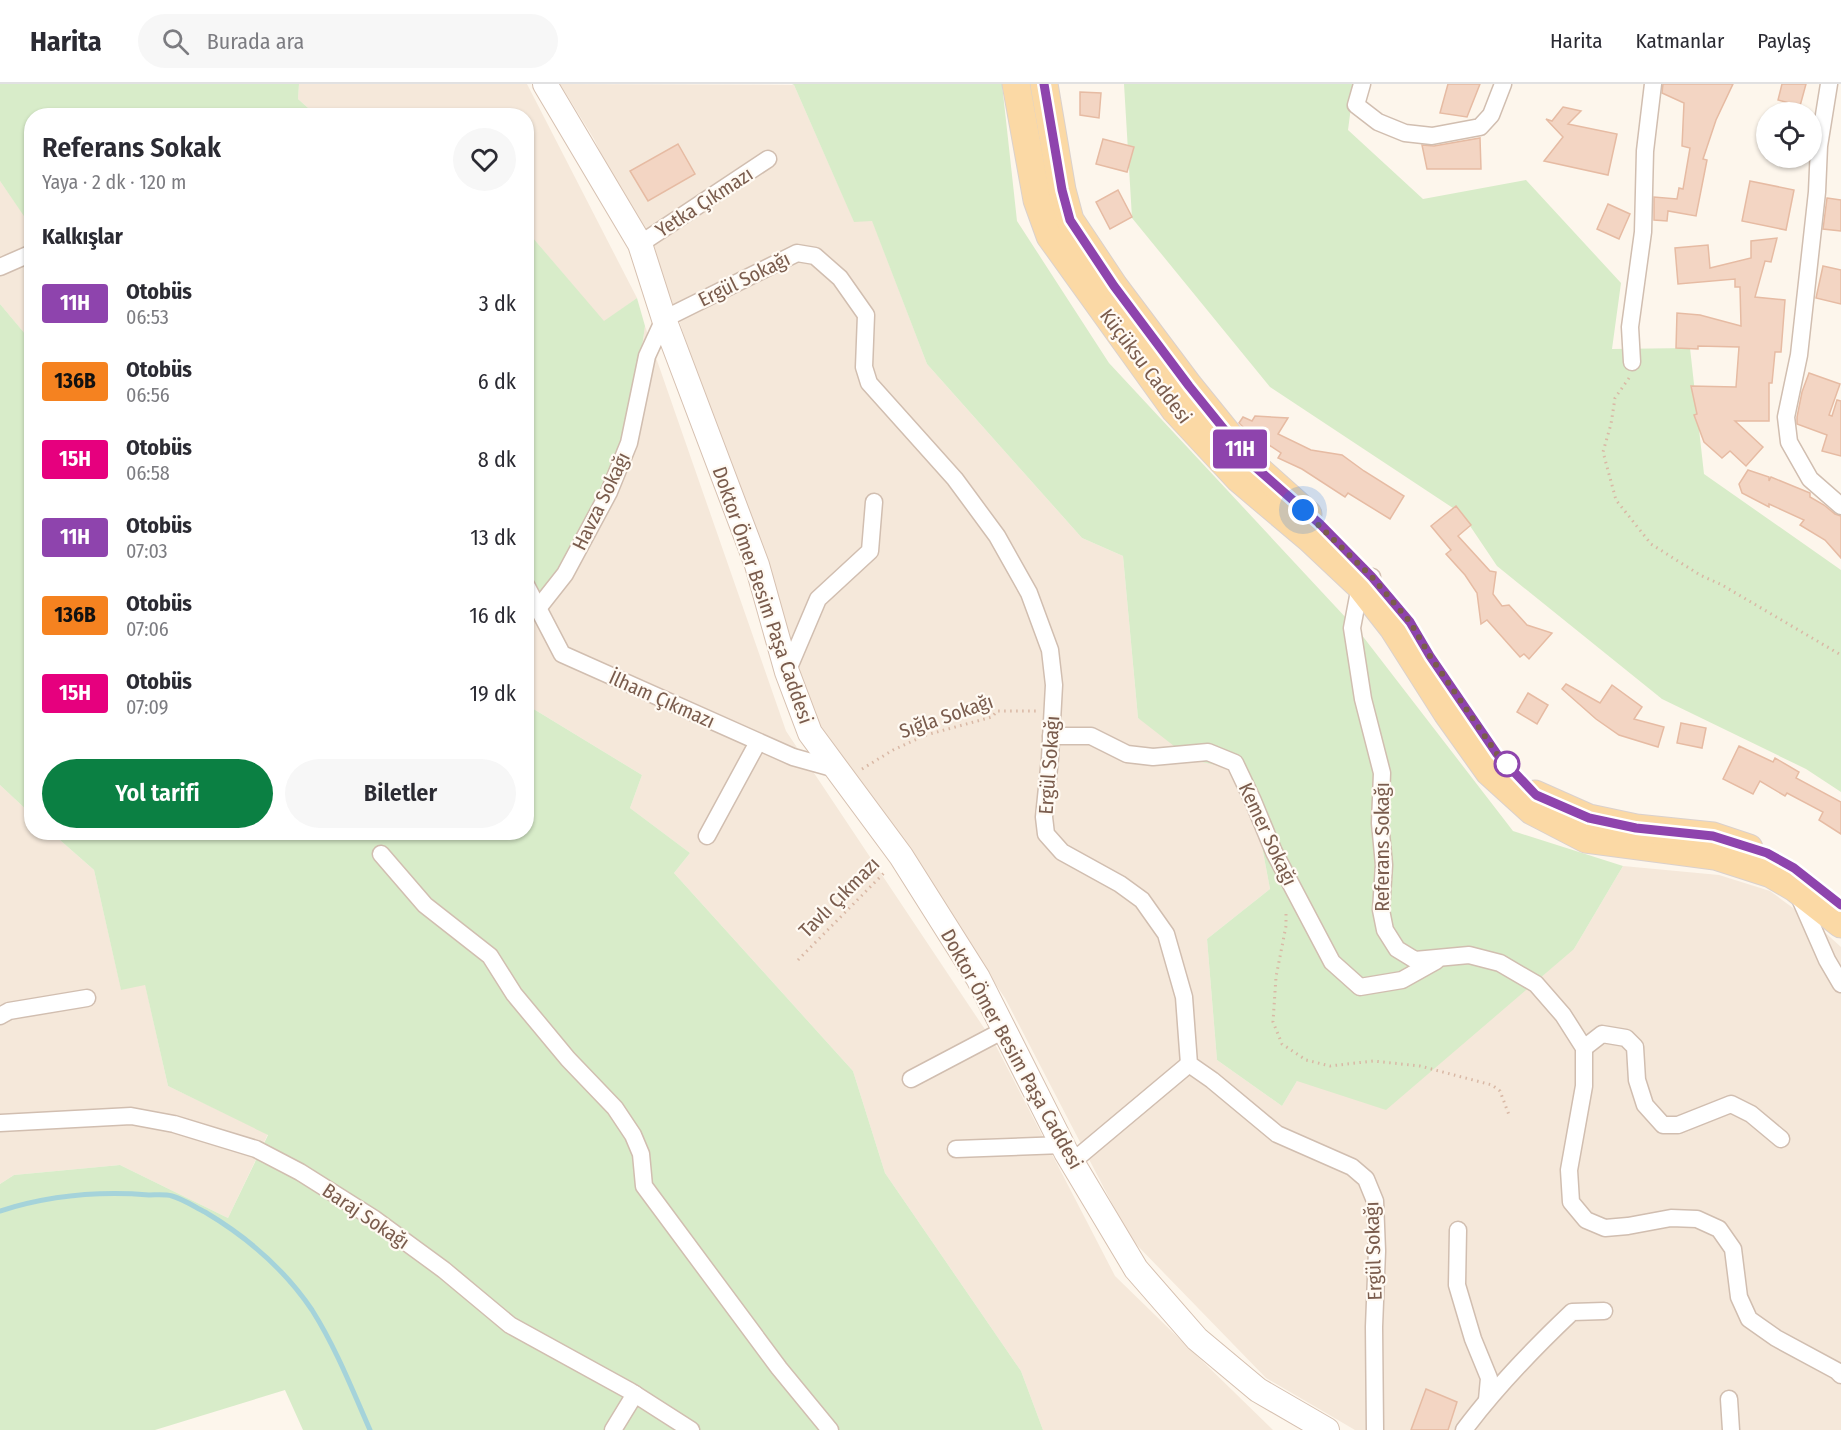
<!DOCTYPE html>
<html lang="tr">
<meta charset="utf-8">
<style>
body{margin:0;font-family:"Fira Sans Condensed",sans-serif;background:#f7f7f7;color:#2b2b33;height:100vh;display:flex;flex-direction:column;font-size:22px;white-space:nowrap}
*{box-sizing:border-box;margin:0}
p{font-size:20px;color:#7c7c81}
.icon{flex:none;width:33px;height:33px;fill:none;stroke:currentColor;stroke-width:2;stroke-linecap:round;stroke-linejoin:round}
.map{position:relative;flex:1;overflow:hidden}
.sheet{position:absolute;left:24px;top:24px;width:510px;height:732px;display:flex;flex-direction:column;background:#fff;border-radius:24px;box-shadow:0 2px 4px #0004}
.sheet>*{flex:none}
.badge{padding:0 12px;border-radius:4px;font-size:21px;line-height:39px}
.controls{position:absolute;left:1756px;top:18px;display:grid;gap:12px}
.controls a{display:grid;place-items:center;width:66px;height:66px;border-radius:50%;background:#fff;box-shadow:0 2px 4px #0004;font-size:30px}
.you{position:absolute;width:30px;height:30px;margin:-15px;border:4px solid #fff;border-radius:50%;background:#1a73e8;box-shadow:0 0 0 9px #1a73e833}
.map>.badge{position:absolute;translate:-50% -50%;box-shadow:0 0 0 3px #fff}
h2{padding:0 18px;font-size:22px;line-height:54px}
.round{display:grid;place-items:center;flex:none;width:63px;height:63px;border-radius:32px;background:#f7f7f7}
.summary{display:flex;align-items:center;justify-content:space-between;height:102px;padding:0 18px}
h1{font-size:28px;font-weight:600;line-height:45px}
.primary-button{display:flex;gap:12px;margin-top:auto;padding:12px 18px}
.primary-button a{flex:1;height:69px;border-radius:36px;background:#0b8043;color:#fff;font-size:24px;font-weight:600;line-height:69px;text-align:center}
.primary-button a+a{background:#f7f7f7;color:#2b2b33}
ul{padding:0;list-style:none}
li{display:flex;align-items:center;gap:18px;height:78px;padding:0 18px}
li div{flex:1}
li b{display:block;font-size:22px}
li em{font-style:normal}
li .badge{min-width:66px;font-weight:700;text-align:center}
header{display:flex;align-items:center;gap:36px;box-sizing:border-box;height:84px;padding:0 30px;background:#fff;border-bottom:2px solid #e1e1e2}
header strong{font-size:28px}
nav{display:flex;gap:33px;margin-inline-start:auto;font-size:21px}
.search{width:420px;height:54px;background:#f7f7f7;display:flex;align-items:center;gap:15px;box-sizing:border-box;padding:0 21px;border-radius:33px;color:#7c7c81;font-size:22px}
.map>svg:first-child{display:block}
.residential{fill:#f5e8da}
.green{fill:#d8ecc9}
.lines{fill:none;stroke-linecap:round;stroke-linejoin:round}
.stream{stroke:#a5d3da;stroke-width:5}
.building{fill:#f3d5c3;stroke:#e6bba3;stroke-width:1.5}
.street-casing{stroke:#d1beb0;stroke-width:19}
.secondary-casing{stroke:#d6c0b0;stroke-width:26}
.primary-casing{stroke:#dad1cd;stroke-width:29}
.path{stroke:#d9b8a5;stroke-width:3;stroke-dasharray:1.5 4.5;stroke-linecap:butt}
.street{stroke:#fff;stroke-width:16}
.secondary{stroke:#fff;stroke-width:24}
.primary{stroke:#fbd9a5;stroke-width:27}
.line-casing{stroke:#fff;stroke-width:14}
.line{stroke:#8e44ad;stroke-width:9}
.walk{stroke:#7a5c4d;stroke-width:6;stroke-dasharray:0 10.8}
.stop-dot{fill:#fff;stroke:#8e44ad;stroke-width:3}
.labels{text-anchor:middle;stroke-width:4.5;stroke-linejoin:round;paint-order:stroke}
.street-label{font-size:20px;fill:#7a5c4d;stroke:#fffaf3}
</style>
<header>
<strong>Harita</strong>
<div class="search"><svg class="icon" aria-label="search" viewBox="0 0 24 24"><circle cx="10" cy="10" r="6"/><path d="M15 15l6 6"/></svg>Burada ara</div>
<nav><a>Harita</a><a>Katmanlar</a><a>Paylaş</a></nav>
</header>
<div class="map">
<svg width="1841" height="1346" viewBox="0 0 1841 1346">
<rect width="100%" height="100%" fill="#fdf6ec"/>
<g class="residential">
<path d="M299,0h228l110,214 -33,24 -77,-91 -1,-115 -210,-1 -18,-16z"/>
<path d="M560,0l234,1 60,136 18,-1 55,144 155,174 41,18 15,162 93,50 30,73 9,48 -63,50 10,121 65,46 15,-25 277,-132 49,-83 96,9 51,16 49,36 22,20v483h-486l-89,-52 -136,-140 -125,-240 -199,-288 -130,-399 -82,-172z"/>
<path d="M0,97l28,40h3v120l-31,-37z"/>
<path d="M645,242l141,405 210,315 119,230 158,154h-230l-22,-59 -136,-198 -32,-102 -179,-198 16,-20 -60,-45 12,-33 -115,-70 -1,-105 102,-153z"/>
<path d="M0,701l31,29 1,18 20,1 42,37 27,119 24,-5 23,102 100,48 -40,84 -108,-53 -106,10 -14,9z"/>
</g>
<g class="green">
<path d="M0,0h299l-1,15 18,16 -160,1 -3,-6 -12,6h-109v105l-4,1 -28,-41z"/>
<path d="M792,0h210l15,137 92,142 252,271 152,197 110,35 -49,83 -188,161 -89,-29 -15,25 -65,-46 -10,-121 63,-50 -9,-48 -30,-73 -39,-8 -54,-42 -15,-162 -41,-18 -155,-174 -55,-143 -18,1 -60,-137z"/>
<path d="M1124,0h230l-6,46 75,69 103,-19 95,103 -9,66 78,-1 14,126 137,96v222l-35,-23 -144,-70 -165,-133 -35,-52 -192,-127 -138,-169z"/>
<path d="M527,147l77,90 33,-23 8,28 -17,121 -59,128 -36,38 -6,-13z"/>
<path d="M0,220l31,37v473l-31,-29z"/>
<path d="M527,621l115,70 -12,33 60,45 -16,20 179,198 32,102 136,198 22,59h-740l-18,-40 -130,40h-155v-246l14,-9 106,-10 108,53 40,-83 -100,-49 -23,-101 -24,5 -27,-120 -42,-37 474,-1z"/>
</g>
<g class="lines">
<path class="stream" d="M0,1127c47,-15 100,-20 149,-16 8,0 16,-1 23,1 11,3 23,11 33,16 42,25 80,58 107,98 24,38 40,79 58,120"/>
</g>
<g class="building">
<path d="M1448,0h32l-13,33 -27,-4z"/>
<path d="M1663,0h70l-17,36 -13,39 4,1 -11,56 -28,-5 -1,10 -13,-1v-23l23,2 2,-11 4,1 7,-41 -8,-2 2,-43 -22,-10z"/>
<path d="M1782,0h24l-6,22 -22,-6z"/>
<path d="M1080,8l21,1 -2,25 -19,-3z"/>
<path d="M1563,23l18,4 -13,13 49,10 -9,41 -64,-14 19,-24 -17,-18 6,2z"/>
<path d="M1480,54l1,31h-54l-5,-24 12,1z"/>
<path d="M1103,55l31,8 -7,25 -31,-8z"/>
<path d="M678,60l17,30 -47,27 -18,-30z"/>
<path d="M1750,97l44,9 -8,40 -44,-9z"/>
<path d="M1118,106l14,27 -22,12 -14,-27z"/>
<path d="M1827,114l14,2v31l-18,-2z"/>
<path d="M1608,120l22,10 -11,25 -22,-10z"/>
<path d="M1777,154l-6,24 -6,-1 -10,36 30,3 -4,52h-6l-3,31h-3v38h-34l28,26 -17,19 -16,-15 -8,7 -18,-16 -10,-27 3,-1 -6,-28 45,1 3,-40 -41,-1v3l-22,-1 1,-35 23,2 41,11 -1,-39h-5v-8l-57,5 -3,-36 33,-3 2,23 41,-10v-17z"/>
<path d="M1823,182l18,4v34l-25,-6z"/>
<path d="M1809,289l31,11 -11,31 3,1 5,-16 4,1v55l-19,-5 5,-16 -30,-11v-7l5,-25z"/>
<path d="M1255,332l33,2 -10,16 33,16 31,5 22,16 40,25 -14,23 -42,-26 -3,4 -43,-28 -24,-11 3,-5 -36,-24 -6,-6 4,-6 9,4z"/>
<path d="M1748,386l21,7v4l2,-4 39,16v4l14,8 11,9 6,2v42l-16,-18 -25,-15 4,-5 -35,-16v3l-27,-14 -3,-9z"/>
<path d="M1456,422l15,19 -13,11 32,35 6,1 -3,22 9,12 7,-1 18,20 25,8 -23,26 -5,-5 -4,3 -33,-37 -6,4 -4,-31 -12,-18 -19,-21 5,-4 -20,-24z"/>
<path d="M1566,600l34,19 12,-18 30,22 -8,12 30,8 -6,20 -39,-12 -23,-16 -34,-30z"/>
<path d="M1528,609l20,12 -11,19 -20,-12z"/>
<path d="M1681,639l25,5 -4,20 -25,-5z"/>
<path d="M1739,662l34,16 2,-4 24,14 -3,6 45,24v32l-22,-14 4,-8 -36,-19 -2,3 -25,-15 -7,13 -30,-15z"/>
<path d="M1426,1305l31,13 -9,28h-37z"/>
</g>
<g class="lines">
<defs>
<g id="street">
<path d="M1362,0l-6,21 22,17 27,11 27,3 48,-9 11,-12 12,-31"/>
<path d="M1829,0l-10,62 -2,46 -18,163 -13,62 3,25 21,37 31,27"/>
<path d="M640,160l128,-85"/>
<path d="M0,183l32,-14"/>
<path d="M1632,278l-2,-35 13,-95 2,-81 8,-67"/>
<path d="M1372,493l-12,9 -8,42 11,71 19,74 -2,50 4,42 -3,45 4,20 12,19 18,11 54,-5 31,8 36,21 27,31 21,33v38l-15,84 2,32 15,18 19,8 23,-2 43,-8 26,1 22,10 14,20 6,48 10,22 27,19 61,33 4,4"/>
<path d="M526,501l36,69 231,103 43,12"/>
<path d="M539,523l26,-33 44,-82 20,-49 18,-87 17,-37 133,-66 18,3 25,22 26,37 -2,52 5,16 86,96 42,57 32,57 21,57 4,35 -4,73 -6,59 2,17 16,18 58,32 22,16 24,34 18,63 5,67 23,16 65,54 75,33 14,12 9,22 2,50 -3,76 1,103"/>
<path d="M787,588l31,-73 52,-48 4,-49"/>
<path d="M1051,652h40l36,18 26,3 55,-5 27,11 18,38 21,51 58,110 28,25 42,-7 34,-19"/>
<path d="M707,752l51,-94"/>
<path d="M381,770l44,51 65,51 24,38 54,65 47,49 18,27 8,19 3,32 135,182 51,62"/>
<path d="M1798,810l29,66 14,24"/>
<path d="M0,932l9,-5 78,-13"/>
<path d="M1584,964l18,-14 24,4 9,9 2,33 8,25 18,20h15l53,-21 20,10 30,25"/>
<path d="M911,995l93,-49"/>
<path d="M0,1039l131,-7 43,8 82,25 44,23 73,46 71,52 66,55 120,66 61,39"/>
<path d="M956,1065l107,-4"/>
<path d="M1072,1078l117,-98"/>
<path d="M1458,1146l-1,55 16,54 16,39 -2,22"/>
<path d="M1729,1315l2,31"/>
<path d="M613,1346l22,-36"/>
<path d="M1464,1346c32,-43 69,-81 108,-118l32,-1"/>
</g>
<path id="secondary" d="M545,0l95,160 24,75 93,246 30,107 23,61 91,123 77,122 88,174 70,117 61,70 61,51 69,40"/>
<g id="primary">
<path d="M1016,0l21,116 13,36 125,174 64,69 71,60 50,47 33,42 54,85 42,59 43,39 54,28 129,17 56,18 24,14 46,36"/>
<path d="M1044,0l18,106 8,30 44,66 75,100 64,79 55,49"/>
<path d="M1535,710l54,24 47,10 77,8 36,12"/>
</g>
</defs>
<use href="#street" class="street-casing"/>
<use href="#secondary" class="secondary-casing"/>
<use href="#primary" class="primary-casing"/>
<g class="path">
<path d="M1629,294l-14,20 -4,26 -8,28 13,48 35,44 49,31 22,10 119,70"/>
<path d="M862,685l31,-19 33,-15 66,-18 5,-6h39"/>
<path d="M1286,830v12l-10,51 -3,45 9,22 24,16 24,6 43,-5 47,5 72,19 8,6 9,24"/>
<path d="M798,876l88,-89"/>
</g>
<use href="#street" class="street"/>
<use href="#secondary" class="secondary"/>
<use href="#primary" class="primary"/>
</g>
<g class="lines">
<defs>
<path id="line" d="M1044,0l18,106 8,30 44,66 75,100 64,79 67,59 52,53 38,45 20,34 67,98 39,41 53,23 47,10 77,8 54,17 27,15 47,37"/>
</defs>
<use href="#line" class="line-casing"/>
<use href="#line" class="line"/>
<path class="walk" d="M1303,426l69,67 38,45 20,34 67,98 13,14 -3,-4"/>
</g>
<circle class="stop-dot" cx="1507" cy="680" r="12"/>
<g class="labels">
<g class="street-label">
<text transform="translate(704 118) rotate(-33)" y="7">Yetka Çıkmazı</text>
<text transform="translate(744 195) rotate(-26)" y="7">Ergül Sokağı</text>
<text transform="translate(1146 282) rotate(53)" y="7">Küçüksu Caddesi</text>
<text transform="translate(601 417) rotate(-64)" y="7">Havza Sokağı</text>
<text transform="translate(763 511) rotate(71)" y="7">Doktor Ömer Besim Paşa Caddesi</text>
<text transform="translate(662 615) rotate(24)" y="7">İlham Çıkmazı</text>
<text transform="translate(946 632) rotate(-19)" y="7">Sığla Sokağı</text>
<text transform="translate(1049 681) rotate(-86)" y="7">Ergül Sokağı</text>
<text transform="translate(1268 750) rotate(65)" y="7">Kemer Sokağı</text>
<text transform="translate(1382 763) rotate(-90)" y="7">Referans Sokağı</text>
<text transform="translate(839 813) rotate(-45)" y="7">Tavlı Çıkmazı</text>
<text transform="translate(1012 965) rotate(61)" y="7">Doktor Ömer Besim Paşa Caddesi</text>
<text transform="translate(366 1132) rotate(34)" y="7">Baraj Sokağı</text>
<text transform="translate(1373 1167) rotate(-92)" y="7">Ergül Sokağı</text>
</g>
</g>
</svg>
<div class="controls">
<a><svg class="icon" aria-label="locate" viewBox="0 0 24 24"><circle cx="12" cy="12" r="6"/><path d="M12 2v4M12 18v4M2 12h4M18 12h4"/></svg></a>
</div>
<div class="you" style="left:1303px;top:426px"></div>
<b class="badge" style="left:1240px;top:365px;background:#8e44ad;color:#fff">11H</b>
<section class="sheet">
<div class="summary"><div><h1>Referans Sokak</h1><p>Yaya · 2 dk · 120 m</p></div><a class="round"><svg class="icon" aria-label="heart" viewBox="0 0 24 24"><path d="M12 20l-8-8c-3-5 5-10 8-4 3-6 11-1 8 4z"/></svg></a></div>
<h2>Kalkışlar</h2>
<ul>
<li><span class="badge" style="background:#8e44ad;color:#fff">11H</span><div><b>Otobüs</b><p>06:53</p></div><em>3 dk</em></li>
<li><span class="badge" style="background:#f58220;color:#111">136B</span><div><b>Otobüs</b><p>06:56</p></div><em>6 dk</em></li>
<li><span class="badge" style="background:#e6007e;color:#fff">15H</span><div><b>Otobüs</b><p>06:58</p></div><em>8 dk</em></li>
<li><span class="badge" style="background:#8e44ad;color:#fff">11H</span><div><b>Otobüs</b><p>07:03</p></div><em>13 dk</em></li>
<li><span class="badge" style="background:#f58220;color:#111">136B</span><div><b>Otobüs</b><p>07:06</p></div><em>16 dk</em></li>
<li><span class="badge" style="background:#e6007e;color:#fff">15H</span><div><b>Otobüs</b><p>07:09</p></div><em>19 dk</em></li>
</ul>
<div class="primary-button"><a>Yol tarifi</a><a>Biletler</a></div>
</section>
</div>
